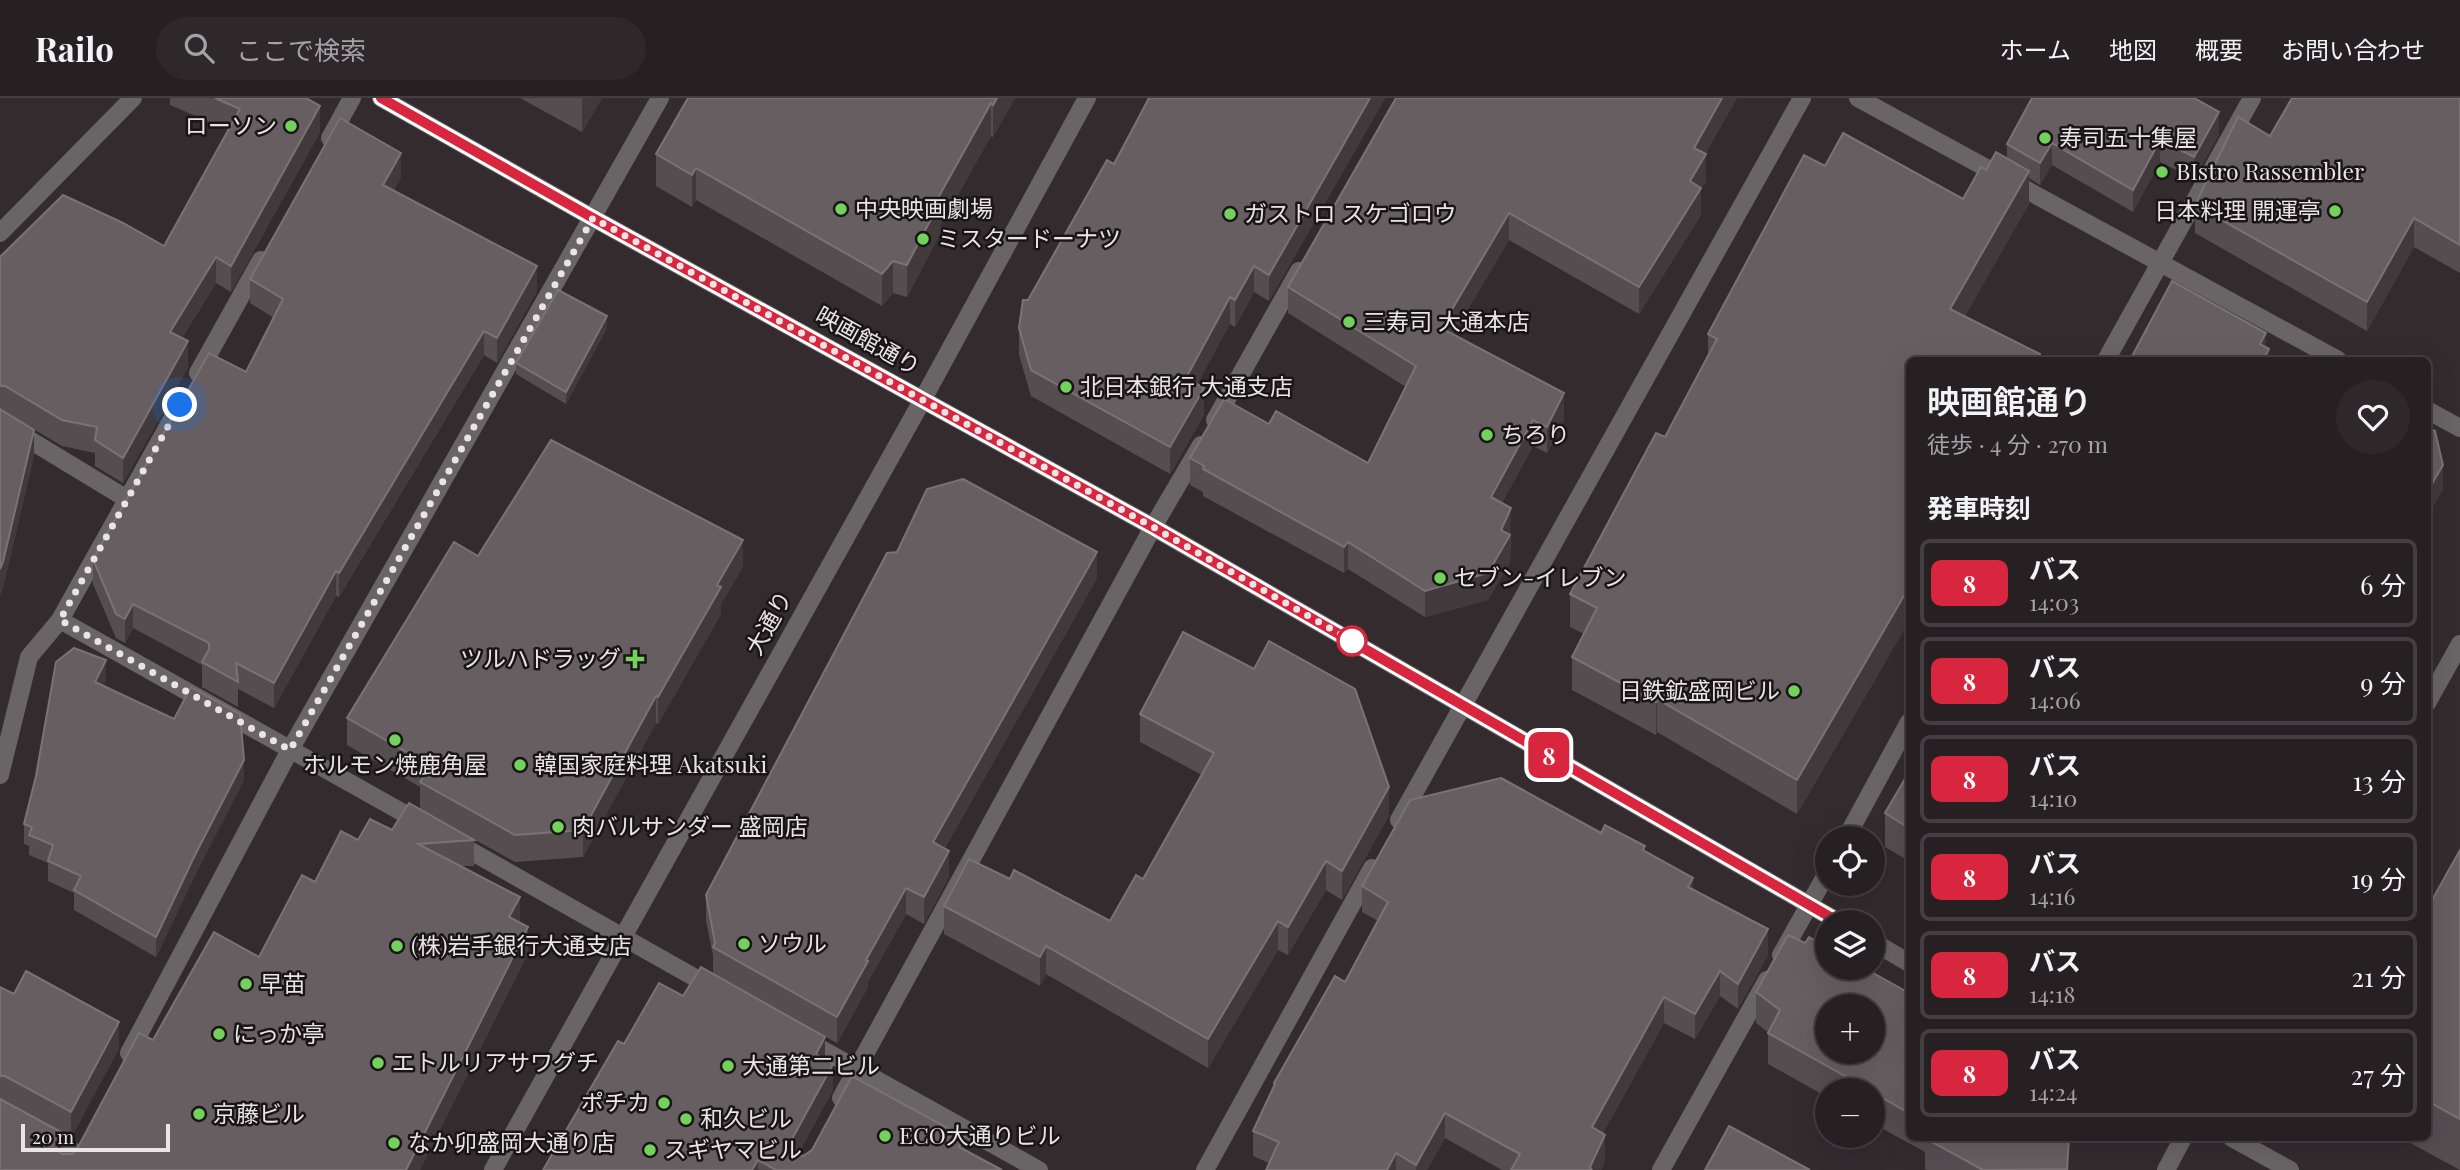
<!DOCTYPE html>
<html lang="ja">
<meta charset="utf-8">
<style>
body{margin:0;font-family:"Playfair Display","Noto Sans JP",serif;background:#2f282b;color:#f1f3f6;height:100vh;display:flex;flex-direction:column;font-size:26px;white-space:nowrap}
*{box-sizing:border-box;margin:0}
p{font-size:23px;color:#a4a3a6}
.icon{flex:none;width:38px;height:38px;fill:none;stroke:currentColor;stroke-width:2;stroke-linecap:round;stroke-linejoin:round}
.map{position:relative;flex:1;overflow:hidden}
.details{position:absolute;left:1906px;top:259px;width:525px;height:784px;display:flex;flex-direction:column;background:#272023;border-radius:10px;box-shadow:0 7px 28px #0002,0 0 0 2px #433e41}
.details>*{flex:none}
.badge{padding:0 14px;border-radius:10px;font-size:24px;line-height:46px}
.tools{position:absolute;left:1815px;top:728px;display:grid;gap:14px}
.tools a{display:grid;place-items:center;width:70px;height:70px;border-radius:50%;background:#272023;box-shadow:0 7px 28px #0002,0 0 0 2px #433e41;font-size:35px}
.scale{position:absolute;left:21px;bottom:18px;width:149px;box-sizing:border-box;padding-left:7px;border:4px solid #e9e4e6;border-top:0;font-size:19px;line-height:24px;white-space:nowrap;color:#e9e4e6;-webkit-text-stroke:5px #191517;paint-order:stroke}
.you{position:absolute;width:35px;height:35px;margin:-18px;border:5px solid #fff;border-radius:50%;background:#1a73e8;box-shadow:0 0 0 10px #1a73e833}
.map>.badge{position:absolute;translate:-50% -50%;box-shadow:0 0 0 4px #fff}
h2{padding:0 21px;font-size:26px;line-height:63px}
.round{display:grid;place-items:center;flex:none;width:74px;height:74px;border-radius:37px;background:#2f282b}
.overview{display:flex;align-items:center;justify-content:space-between;height:119px;padding:0 21px}
h1{font-size:33px;font-weight:600;line-height:52px}
ul{padding:0;list-style:none}
li{display:flex;align-items:center;gap:21px;height:88px;margin:0 14px 10px;padding:0 7px;border:4px solid #433e41;border-radius:10px}
li div{flex:1}
li b{display:block;font-size:26px}
li em{font-style:normal}
li .badge{min-width:77px;font-weight:700;text-align:center}
header{display:flex;align-items:center;gap:42px;box-sizing:border-box;height:98px;padding:0 35px;background:#272023;border-bottom:2px solid #433e41}
header strong{font-size:33px}
nav{display:flex;gap:38px;margin-inline-start:auto;font-size:24px}
.search{width:490px;height:63px;background:#2f282b;display:flex;align-items:center;gap:18px;box-sizing:border-box;padding:0 24px;border-radius:38px;color:#a4a3a6;font-size:26px}
.map>svg:first-child{display:block}
.lines{fill:none;stroke-linecap:round;stroke-linejoin:round}
.service{stroke:#696466;stroke-width:18}
.minor{stroke:#696466;stroke-width:18}
.tertiary{stroke:#696466;stroke-width:18}
.wall{fill:#564d51}
.shaded-wall{fill:#42393d}
.building{fill:#665e61;stroke:#7a7376;stroke-width:2;fill-rule:evenodd}
.line-casing{stroke:#fff;stroke-width:16}
.line{stroke:#d7263d;stroke-width:10}
.walk{stroke:#e9e4e6;stroke-width:7;stroke-dasharray:0 12.6}
.poi-dot{fill:#73d25c;stroke:#191517;stroke-width:2.5}
.stop-dot{fill:#fff;stroke:#d7263d;stroke-width:3.5}
.labels{text-anchor:middle;stroke-width:5;stroke-linejoin:round;paint-order:stroke}
.poi-label{font-size:23px;fill:#e9e4e6;stroke:#191517;text-anchor:start}
.street-label{font-size:23px;fill:#e9e4e6;stroke:#191517}
</style>
<header>
<strong>Railo</strong>
<div class="search"><svg class="icon" aria-label="search" viewBox="0 0 24 24"><circle cx="10" cy="10" r="6"/><path d="M15 15l6 6"/></svg>ここで検索</div>
<nav><a>ホーム</a><a>地図</a><a>概要</a><a>お問い合わせ</a></nav>
</header>
<div class="map">
<svg width="2460" height="1072" viewBox="0 0 2460 1072">
<rect width="100%" height="100%" fill="#342b2f"/>
<g class="lines">
<path class="service" d="M0,1014l76,41"/>
<g class="minor">
<path d="M1858,0l480,262"/>
<path d="M330,40l22,-40"/>
<path d="M0,135l133,-135"/>
<path d="M2106,262l146,-262"/>
<path d="M198,275l63,-113"/>
<path d="M2427,312l33,18"/>
<path d="M1215,322l84,-149"/>
<path d="M0,324l127,77"/>
<path d="M60,522l363,204"/>
<path d="M0,677l29,-118 31,-37 121,-217"/>
<path d="M1399,722l403,-722"/>
<path d="M1846,740l63,-116"/>
<path d="M453,743l262,148"/>
<path d="M1781,857l46,-82"/>
<path d="M807,943l232,129"/>
<path d="M129,955l161,-303 370,-652"/>
<path d="M841,1000l312,-571 48,-82"/>
<path d="M493,1072l430,-771 164,-301"/>
<path d="M1205,1072l167,-302"/>
<path d="M1661,1072l106,-190"/>
</g>
<g class="tertiary">
<path d="M381,0l212,120 560,309 686,395"/>
<path d="M2427,605l33,-59"/>
<path d="M1872,843l37,22"/>
<path d="M2232,1040l58,32"/>
<path d="M2166,1072l17,-32"/>
</g>
</g>
<g class="wall">
<path d="M170,0h136l14,34 -89,160 -15,-9 -34,55 6,29 -65,116 -28,-17v-13l-33,-7 -57,-34 29,44 -31,132 -3,7v-338l164,-11 64,-116 -58,-25z"/>
<path d="M520,0h82l-20,34z"/>
<path d="M1015,0l-22,39 -2,-1 -50,89v7l-34,65 -14,-4 -11,13 -186,-106 -4,7 -36,-21v-32z"/>
<path d="M1147,0h238l-116,203 -15,-9 -19,35 -5,-3 -33,60 7,31 -34,59 -139,-78 -12,-41v-27l9,-28 86,-136 33,-62z"/>
<path d="M1396,0h341l-32,56 1,27 -5,8v26l-62,99 -130,-74 -56,94 111,86 -17,33 -14,-7 -31,57 9,32 -1,27 -22,38 -63,17 -77,-48 -4,4 -141,-77v-4l-13,-7v-27l79,-34 99,39 38,-76 -118,-74v-26z"/>
<path d="M2460,0v175l-46,-26 -47,84 -172,-98v-28z"/>
<path d="M2219,36l-25,45 -34,-17 -27,50 -81,-47 -12,20 -11,-7v26l-65,112 76,44h-131v261l-112,193 -140,-82 -1,3 -84,-45v-33l12,-23 -14,-7v-33l95,-157 43,-82v-21l117,-168 138,33 23,-29 21,-11v-15z"/>
<path d="M401,79l-7,13 143,101 -40,72 -13,-8 -145,242 -3,-1 -62,112 -36,-19v18l-36,-20v-22l-69,-37 -8,15 -9,-5 -23,-54v-25l153,-187 28,-54 -24,-15v-24z"/>
<path d="M607,230l-41,76 -50,-30v-11z"/>
<path d="M478,458l265,11 -22,37v10l-63,110 -2,-1 -73,134 -68,5 -95,-53v-22l-73,-42v-27z"/>
<path d="M1097,480l-152,270 4,29 -25,47 -18,-10 -38,68v5l-31,56 -124,-69v-19l-7,-34v-26z"/>
<path d="M106,582l-3,6 141,94 -49,95 -39,82 -82,-47v-17l-26,-12v-18l-19,-8v-9l-5,-2v-20z"/>
<path d="M1140,616l249,101 -47,85 -16,-10 -38,65 -10,-5 -70,118 -162,-94 -6,12 -96,-52v-28l66,-27 100,42 33,-42 59,-104 -62,-33z"/>
<path d="M1909,674v89l-24,-14v-34z"/>
<path d="M392,732l82,10v26h-12l58,57 8,30 -108,217h-420v-183l119,61 -48,90 -10,-6v21l1,1h10l5,-5 76,-109 106,-83 56,-75 43,-42z"/>
<path d="M1601,735l44,18 48,39 75,65 -30,54 -18,-13 -25,43 -31,-16 -61,110 2,27 -4,10h-99l-57,-32 -18,32h-161l3,-7 -16,-7v-25l21,-43v-5l71,-101 33,-61 -16,-9v-26z"/>
<path d="M2460,752v320l-59,-32h26v-229z"/>
<path d="M1805,845l104,50v145h160v32h-141l-3,-1v-17l-53,-29v-33h-45v7l-59,-33v-32l-12,-9v-31z"/>
<path d="M683,898l142,63 8,31 -35,64 5,2 161,-6 38,20h-459z"/>
</g>
<g class="shaded-wall">
<path d="M582,0h20l-20,34z"/>
<path d="M997,0h18l-22,39v-32z"/>
<path d="M1370,0h15l-116,203v-26z"/>
<path d="M1722,0h15l-43,76v-26z"/>
<path d="M991,5v33l-50,89v7l-34,65v-32l31,-67z"/>
<path d="M320,8v26l-89,160v-26z"/>
<path d="M2219,14v22l-25,45v-22z"/>
<path d="M2160,42v22l-27,50v-22z"/>
<path d="M2052,45v22l-12,20v-22z"/>
<path d="M401,55v24l-18,32v-24z"/>
<path d="M1706,56v27l-5,8v26l-62,99v-27l51,-106z"/>
<path d="M696,70v32l-4,7v-32z"/>
<path d="M2029,73v33l-79,139v-34z"/>
<path d="M1509,115v27l-68,114v-26z"/>
<path d="M2414,120v29l-47,84v-29z"/>
<path d="M216,159v26l-46,75v-26z"/>
<path d="M893,163v32l-11,13v-32z"/>
<path d="M537,168v25l-40,72v-25z"/>
<path d="M1254,168v26l-19,35v-27z"/>
<path d="M1230,199v27l-44,81v-27z"/>
<path d="M607,218v12l-41,76v-12z"/>
<path d="M484,233v24l-145,242v-24z"/>
<path d="M2266,235v22l3,-6v11h-9v-16z"/>
<path d="M188,243v26l-65,116v-25z"/>
<path d="M1204,290v27l-34,59v-27z"/>
<path d="M1564,295v27l-17,33v-26z"/>
<path d="M1533,322v26l-42,77v-26z"/>
<path d="M34,332v26l-31,132 -3,7v-26z"/>
<path d="M2443,367v25l-16,27v-25z"/>
<path d="M1511,410l-1,54 -22,38 -63,17v-26l76,-61z"/>
<path d="M743,442v27l-22,37v10l-63,110v-27l59,-112z"/>
<path d="M1348,444v27l-4,4v-26z"/>
<path d="M1097,454v26l-164,291v-27z"/>
<path d="M336,473v25l-62,112v-25z"/>
<path d="M1909,489v34l-112,193v-34z"/>
<path d="M133,506v24l-8,15v-24z"/>
<path d="M106,562v20l-11,22v-20z"/>
<path d="M656,598v27l-73,134v-27z"/>
<path d="M1657,601v33l-1,3v-33z"/>
<path d="M244,662v20l-49,95 -39,82v-20l39,-82z"/>
<path d="M1389,689v28l-47,85v-29z"/>
<path d="M949,753v26l-25,47v-27z"/>
<path d="M1326,763v29l-38,65v-28z"/>
<path d="M1693,780v25l-5,-16z"/>
<path d="M906,790v26l-38,68v5l-31,56v-26l29,-57z"/>
<path d="M520,799v26l-11,-6z"/>
<path d="M1278,823v29l-70,118v-29z"/>
<path d="M528,829v26l-108,217h-14z"/>
<path d="M1768,831v26l-30,54v-25z"/>
<path d="M1046,848v28l-6,12v-29z"/>
<path d="M1720,873v25l-25,43v-25z"/>
<path d="M1664,899v26l-72,130v-26z"/>
<path d="M119,924v26l-48,90v-26z"/>
<path d="M825,939v26l-9,-9z"/>
<path d="M833,966v26l-41,75 -1,-20 1,-6z"/>
<path d="M1445,1015v25l-18,32h-11v-5z"/>
<path d="M61,1034v26l-5,12v-26z"/>
<path d="M1605,1037v25l-4,10h-11v-3z"/>
<path d="M964,1039v25l-5,-15z"/>
<path d="M2069,1040v32h-3z"/>
<path d="M1396,1055v17h-9z"/>
<path d="M758,1062v10h-6z"/>
</g>
<g class="building">
<path d="M215,0h91l14,8 -89,160 -15,-9 -46,75 18,9 -65,117 -28,-18 2,-13 -35,-7 -57,-34h-5v-129l63,-62 60,28 41,23 76,-137z"/>
<path d="M688,0h309l-4,7 -2,-2 -53,95 3,2 -34,65 -14,-4 -11,13 -186,-106 -4,7 -36,-21z"/>
<path d="M1149,0h221l-101,177 -15,-9 -19,34 -5,-3 -44,81 18,10 -34,59 -139,-77 -12,-42 4,-28h5l79,-140 7,4z"/>
<path d="M1396,0h326l-28,50 12,6 -16,27 11,7 -62,99 -130,-74 -68,115 123,65 -17,34 -14,-7 -42,77 20,11 -10,22 9,5 -22,38 -63,18 -77,-49 -4,5 -141,-78 1,-3 -14,-8 34,-59 45,25 7,-13 92,52 48,-97 -128,-79z"/>
<path d="M2032,0h162l25,14 -25,45 -34,-17 -27,50 -81,-47 -12,20 -33,-19z"/>
<path d="M2292,0h168v147l-46,-27 -47,84 -172,-97 43,-88 32,19z"/>
<path d="M340,20l61,35 -18,32 154,81 -40,72 -13,-7 -145,242 -3,-2 -62,112 -38,-20 2,19 -36,-20 7,-13v-6l-76,-39 -8,15 -9,-5 -23,-55 116,-206 37,19 37,-73 -33,-20z"/>
<path d="M1843,35l120,66 18,-32 5,3 10,-18 33,19 -79,138 90,45 -3,6h-128v227l-112,193 -140,-81 -1,3 -84,-45 25,-49 -27,-14 86,-161 9,4 52,-98 -9,-5 96,-179 21,11z"/>
<path d="M2172,183l94,52 -6,11 9,5 -6,11h-133z"/>
<path d="M558,192l49,26 -41,76 -50,-29z"/>
<path d="M0,311l34,21 -31,132 -3,7z"/>
<path d="M2427,329l8,4 8,34 -16,27z"/>
<path d="M551,342l192,100 -26,45 4,2 -63,110 -2,-1 -73,134 -68,5 -95,-53 11,-16 -84,-48 107,-176 24,14z"/>
<path d="M963,381l134,73 -164,290 16,9 -25,46 -18,-9 -40,72 2,1 -31,56 -124,-70 2,-4 -9,-48 181,-342 10,-1 30,-63z"/>
<path d="M1183,534l71,37 15,-28 86,48 34,98 -47,84 -16,-10 -38,66 -10,-6 -70,118 -162,-93 -6,11 -96,-51 25,-47 41,20 4,-9 96,51 26,-46 7,4 71,-126 -74,-39z"/>
<path d="M74,550l32,12 -11,22 79,37 17,-32 49,27 4,46 -49,95 -39,82 -82,-47 7,-14 -33,-15 5,-16 -24,-10 3,-8 -8,-3 12,-48 20,-114z"/>
<path d="M1909,674v56l-24,-15z"/>
<path d="M1501,680l100,55 4,-8 40,21 -2,4 50,28 -5,9 80,42 -30,55 -18,-13 -25,43 -31,-17 -72,130 13,8 -15,32 2,3h-81l9,-16 -75,-41 -29,52 -20,-12 -9,17h-121l13,-28 -26,-11 22,-47 -1,-1 61,-107 10,6 43,-80 -26,-16 48,-86z"/>
<path d="M409,705l65,37 -56,4 102,53 -11,20 19,10 -122,243h-406v-71l61,33 -5,12 1,6 5,4h10l5,-5 62,-116 14,7 61,-108 45,25 43,-82 13,7 26,-51 17,9 12,-21 22,11z"/>
<path d="M2460,752v269l-33,-18v-192z"/>
<path d="M1788,837l17,8 4,-6 18,10v21h37l45,25v120l-37,-21v-2h-2l-102,-57 12,-23 -24,-18zM1827,908h45v46h-45z"/>
<path d="M701,869l124,70 -9,17 17,10 -41,75 -1,6 5,9 7,2 9,-6 40,-74 112,61 -5,10 43,23h-226l-18,-10 -6,10h-209l75,-129 6,3 35,-61 24,13z"/>
<path d="M26,873l93,51 -48,90 -66,-36h-5v-89l14,7z"/>
<path d="M1729,1028l81,44h-105z"/>
<path d="M1925,1040h144l-2,31 -84,1z"/>
</g>
<g class="lines">
<defs>
<path id="line" d="M381,0l212,120 560,309 686,395"/>
</defs>
<use href="#line" class="line-casing"/>
<use href="#line" class="line"/>
<path class="walk" d="M180,307l-120,215 230,130 303,-532 560,309 199,114"/>
</g>
<g class="poi-dot">
<circle cx="291" cy="28" r="7"/>
<circle cx="2045" cy="40" r="7"/>
<circle cx="2162" cy="74" r="7"/>
<circle cx="841" cy="111" r="7"/>
<circle cx="2335" cy="113" r="7"/>
<circle cx="1230" cy="116" r="7"/>
<circle cx="923" cy="141" r="7"/>
<circle cx="1349" cy="224" r="7"/>
<circle cx="1066" cy="289" r="7"/>
<circle cx="1487" cy="337" r="7"/>
<circle cx="1440" cy="480" r="7"/>
<path d="M631.5 550.5h7v7h7v7h-7v7h-7v-7h-7v-7h7z"/>
<circle cx="1794" cy="593" r="7"/>
<circle cx="395" cy="642" r="7"/>
<circle cx="520" cy="667" r="7"/>
<circle cx="558" cy="729" r="7"/>
<circle cx="744" cy="846" r="7"/>
<circle cx="397" cy="848" r="7"/>
<circle cx="246" cy="886" r="7"/>
<circle cx="219" cy="936" r="7"/>
<circle cx="378" cy="965" r="7"/>
<circle cx="728" cy="968" r="7"/>
<circle cx="664" cy="1005" r="7"/>
<circle cx="199" cy="1016" r="7"/>
<circle cx="686" cy="1021" r="7"/>
<circle cx="885" cy="1038" r="7"/>
<circle cx="394" cy="1045" r="7"/>
<circle cx="650" cy="1052" r="7"/>
</g>
<circle class="stop-dot" cx="1352" cy="543" r="14"/>
<g class="labels">
<g class="poi-label">
<text x="277" y="36" text-anchor="end">ローソン</text>
<text x="2059" y="48">寿司五十集屋</text>
<text x="2176" y="82">BIstro Rassembler</text>
<text x="855" y="119">中央映画劇場</text>
<text x="2321" y="121" text-anchor="end">日本料理 開運亭</text>
<text x="1244" y="124">ガストロ スケゴロウ</text>
<text x="937" y="149">ミスタードーナツ</text>
<text x="1363" y="232">三寿司 大通本店</text>
<text x="1080" y="297">北日本銀行 大通支店</text>
<text x="1501" y="345">ちろり</text>
<text x="1454" y="488">セブン-イレブン</text>
<text x="621" y="569" text-anchor="end">ツルハドラッグ</text>
<text x="1780" y="601" text-anchor="end">日鉄鉱盛岡ビル</text>
<text x="395" y="675" text-anchor="middle">ホルモン焼鹿角屋</text>
<text x="534" y="675">韓国家庭料理 Akatsuki</text>
<text x="572" y="737">肉バルサンダー 盛岡店</text>
<text x="758" y="854">ソウル</text>
<text x="411" y="856">(株)岩手銀行大通支店</text>
<text x="260" y="894">早苗</text>
<text x="233" y="944">にっか亭</text>
<text x="392" y="973">エトルリアサワグチ</text>
<text x="742" y="976">大通第二ビル</text>
<text x="650" y="1013" text-anchor="end">ポチカ</text>
<text x="213" y="1024">京藤ビル</text>
<text x="700" y="1029">和久ビル</text>
<text x="899" y="1046">ECO大通りビル</text>
<text x="408" y="1053">なか卯盛岡大通り店</text>
<text x="664" y="1060">スギヤマビル</text>
</g>
<g class="street-label">
<text transform="translate(868 243) rotate(29)" y="8">映画館通り</text>
<text transform="translate(769 525) rotate(-61)" y="8">大通り</text>
</g>
</g>
</svg>
<div class="tools">
<a><svg class="icon" aria-label="locate" viewBox="0 0 24 24"><circle cx="12" cy="12" r="6"/><path d="M12 2v4M12 18v4M2 12h4M18 12h4"/></svg></a>
<a><svg class="icon" aria-label="layers" viewBox="0 0 24 24"><path d="M12 4l9 5-9 5-9-5zM3 14l9 5 9-5"/></svg></a>
<a>+</a>
<a>−</a>
</div>
<div class="scale">20 m</div>
<div class="you" style="left:180px;top:307px"></div>
<b class="badge" style="left:1549px;top:657px;background:#d7263d;color:#fff">8</b>
<section class="details">
<div class="overview"><div><h1>映画館通り</h1><p>徒歩 · 4 分 · 270 m</p></div><a class="round"><svg class="icon" aria-label="heart" viewBox="0 0 24 24"><path d="M12 20l-8-8c-3-5 5-10 8-4 3-6 11-1 8 4z"/></svg></a></div>
<h2>発車時刻</h2>
<ul>
<li><span class="badge" style="background:#d7263d;color:#fff">8</span><div><b>バス</b><p>14:03</p></div><em>6 分</em></li>
<li><span class="badge" style="background:#d7263d;color:#fff">8</span><div><b>バス</b><p>14:06</p></div><em>9 分</em></li>
<li><span class="badge" style="background:#d7263d;color:#fff">8</span><div><b>バス</b><p>14:10</p></div><em>13 分</em></li>
<li><span class="badge" style="background:#d7263d;color:#fff">8</span><div><b>バス</b><p>14:16</p></div><em>19 分</em></li>
<li><span class="badge" style="background:#d7263d;color:#fff">8</span><div><b>バス</b><p>14:18</p></div><em>21 分</em></li>
<li><span class="badge" style="background:#d7263d;color:#fff">8</span><div><b>バス</b><p>14:24</p></div><em>27 分</em></li>
</ul>
</section>
</div>
